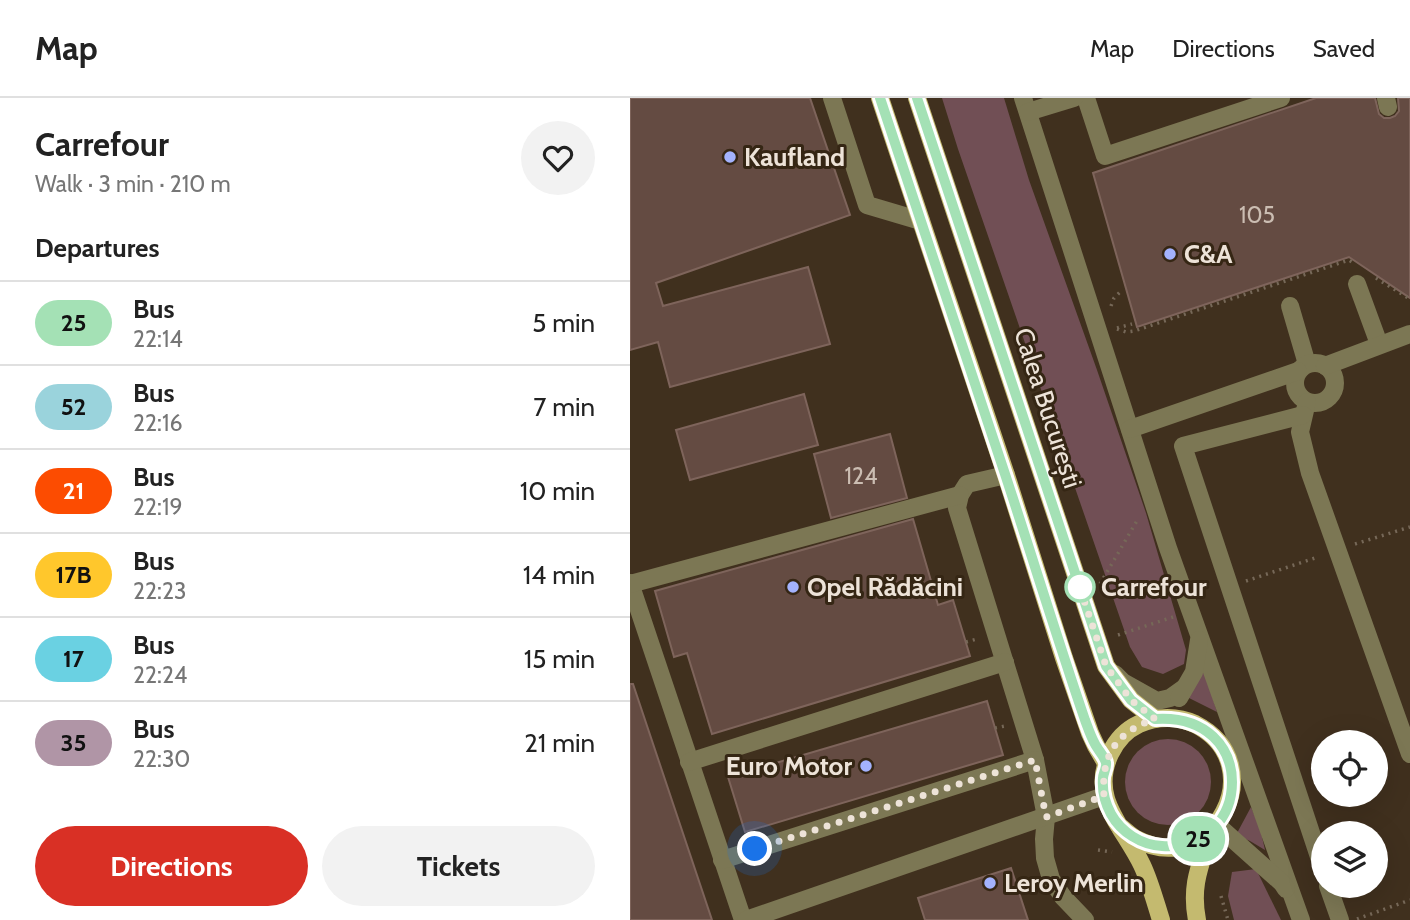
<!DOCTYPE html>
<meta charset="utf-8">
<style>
body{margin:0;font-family:Cabin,sans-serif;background:#f2f2f2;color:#222;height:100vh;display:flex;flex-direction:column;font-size:26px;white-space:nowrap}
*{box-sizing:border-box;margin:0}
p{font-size:23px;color:#767676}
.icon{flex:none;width:38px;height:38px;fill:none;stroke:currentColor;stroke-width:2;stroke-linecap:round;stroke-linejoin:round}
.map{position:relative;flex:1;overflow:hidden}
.side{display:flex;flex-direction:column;background:#fff;width:630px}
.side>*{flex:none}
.badge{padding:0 14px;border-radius:23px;font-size:24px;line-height:46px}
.fabs{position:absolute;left:681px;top:632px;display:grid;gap:14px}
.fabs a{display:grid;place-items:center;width:77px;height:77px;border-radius:50%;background:#fff;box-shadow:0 7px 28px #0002;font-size:35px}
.you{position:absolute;width:35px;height:35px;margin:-18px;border:5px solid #fff;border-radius:50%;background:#1a73e8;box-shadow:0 0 0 10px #1a73e833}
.map>.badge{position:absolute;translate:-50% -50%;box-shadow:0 0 0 4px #fff}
h2{padding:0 35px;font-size:26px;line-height:63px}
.round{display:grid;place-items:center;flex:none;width:74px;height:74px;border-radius:37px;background:#f2f2f2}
.overview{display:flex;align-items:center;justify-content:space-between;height:119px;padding:0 35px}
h1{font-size:33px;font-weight:700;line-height:52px}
.cta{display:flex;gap:14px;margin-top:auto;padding:14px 35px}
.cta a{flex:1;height:80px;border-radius:42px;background:#d93025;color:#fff;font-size:28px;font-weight:700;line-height:80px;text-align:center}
.cta a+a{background:#f2f2f2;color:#222}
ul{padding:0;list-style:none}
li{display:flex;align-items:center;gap:21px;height:84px;padding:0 35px;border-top:2px solid #e0e0e0}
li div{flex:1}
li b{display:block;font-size:26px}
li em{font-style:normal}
li .badge{min-width:77px;font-weight:700;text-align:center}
header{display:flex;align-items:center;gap:42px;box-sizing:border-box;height:98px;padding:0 35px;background:#fff;border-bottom:2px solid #e0e0e0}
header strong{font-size:33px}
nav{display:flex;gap:38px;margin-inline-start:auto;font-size:24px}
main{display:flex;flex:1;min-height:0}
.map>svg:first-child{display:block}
.green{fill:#714f55}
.building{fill:#644b42;stroke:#7e645b;stroke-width:2}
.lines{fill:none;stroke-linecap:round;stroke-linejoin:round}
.path{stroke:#766858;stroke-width:3.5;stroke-dasharray:2 5;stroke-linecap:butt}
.minor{stroke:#7c7754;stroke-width:18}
.major{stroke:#c4ba6f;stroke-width:18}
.line-casing{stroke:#fff;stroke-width:16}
.line{stroke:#a4e1b5;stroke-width:10}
.walk{stroke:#ede3d8;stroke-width:7;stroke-dasharray:0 12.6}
.poi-dot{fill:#a3b2fd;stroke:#352614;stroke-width:2.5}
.stop-dot{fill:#fff;stroke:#a4e1b5;stroke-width:3.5}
.labels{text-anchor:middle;stroke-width:6;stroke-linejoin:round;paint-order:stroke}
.number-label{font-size:23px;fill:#cbbdb2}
.poi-label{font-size:26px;font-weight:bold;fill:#ede3d8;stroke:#352614;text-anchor:start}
.street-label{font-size:26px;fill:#ede3d8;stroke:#352614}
.stop-label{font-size:26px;font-weight:bold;fill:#ede3d8;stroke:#352614;text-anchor:start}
</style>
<header>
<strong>Map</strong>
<nav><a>Map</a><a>Directions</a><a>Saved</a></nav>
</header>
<main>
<section class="side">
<div class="overview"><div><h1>Carrefour</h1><p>Walk · 3 min · 210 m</p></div><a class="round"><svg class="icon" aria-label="heart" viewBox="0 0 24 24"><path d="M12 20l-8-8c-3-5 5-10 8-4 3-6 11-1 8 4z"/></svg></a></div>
<h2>Departures</h2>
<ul>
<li><span class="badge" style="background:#a4e1b5;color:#111">25</span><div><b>Bus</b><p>22:14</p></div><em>5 min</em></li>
<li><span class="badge" style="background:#9ad3dc;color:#111">52</span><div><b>Bus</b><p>22:16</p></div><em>7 min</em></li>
<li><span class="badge" style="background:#fc4c01;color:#fff">21</span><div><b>Bus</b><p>22:19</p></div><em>10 min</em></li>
<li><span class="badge" style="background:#ffc72c;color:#111">17B</span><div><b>Bus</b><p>22:23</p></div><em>14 min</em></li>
<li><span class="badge" style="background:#6ad1e2;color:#111">17</span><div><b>Bus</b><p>22:24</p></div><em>15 min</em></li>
<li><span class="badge" style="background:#b095a6;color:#111">35</span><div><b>Bus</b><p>22:30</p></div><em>21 min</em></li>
</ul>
<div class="cta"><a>Directions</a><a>Tickets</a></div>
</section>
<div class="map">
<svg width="780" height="822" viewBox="0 0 780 822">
<rect width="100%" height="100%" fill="#40301e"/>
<g class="green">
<path d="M312,0h62l25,82 68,190 49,143 40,137 -2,14 -21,10 -21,-7 -12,-20 -172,-498z"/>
<path d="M574,571l13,43 -34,-17z"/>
<circle cx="538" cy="684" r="43"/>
<path d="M621,709l9,21 5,22 -15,-9 -14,-6z"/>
<path d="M626,771l25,51h-47l-6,-24 4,-24z"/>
</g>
<g class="building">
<path d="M0,0h180l40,117 -194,68 7,23 145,-39 22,77 -160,43 -12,-45 -28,8z"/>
<path d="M686,0h59l4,16 5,4h6l5,-2 4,-5 -1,-13h12v200l-61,-41 -212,70 -44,-154z"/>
<path d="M174,296l14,51 -128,35 -14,-50z"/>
<path d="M260,336l17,64 -76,20 -17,-64z"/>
<path d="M283,421l25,86 15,-5 17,56 -258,78 -25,-81 -13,4 -19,-66z"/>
<path d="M0,586h3l79,236h-82z"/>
<path d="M357,603l16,54 -258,77 -17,-55z"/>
<path d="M381,770l17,52h-103l-7,-22z"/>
</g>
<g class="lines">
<g class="path">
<path d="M746,180l34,21"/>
<path d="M481,208l3,-8 7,-7"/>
<path d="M487,230l15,-4"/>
<path d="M487,231l9,3 8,-1 215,-71 6,4"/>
<path d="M725,446l55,-17"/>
<path d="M616,483l72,-24"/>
<path d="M470,486l38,-65"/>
<path d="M488,537l55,-18"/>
<path d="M336,544l11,-3"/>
<path d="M365,630l10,-2"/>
<path d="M468,752l14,2"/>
<path d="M591,798l7,24"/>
<path d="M727,821l53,-19"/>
</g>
<g class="minor">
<path d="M202,0l35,107 54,16"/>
<path d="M393,0l145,450 133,372"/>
<path d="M456,0l19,58 176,-58"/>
<path d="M756,0l2,9"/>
<path d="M398,14l46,-14"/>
<path d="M727,186l22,60"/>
<path d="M660,208l17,58"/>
<circle cx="685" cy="285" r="20"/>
<path d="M695,268l85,-32"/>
<path d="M677,304l-7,30 10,41 100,281"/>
<path d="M673,317l-120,31 140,423"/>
<path d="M500,331l168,-58"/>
<path d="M376,377l-39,9 -7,11 -3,13 78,252 11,57 -2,22 1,19 6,21 12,18 22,23"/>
<path d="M0,485l113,337"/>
<path d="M0,486l330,-89"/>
<path d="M485,576l8,8 34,19 13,-3 14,-10"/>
<path d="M549,600l15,-26 5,-32"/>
<path d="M59,664l316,-100"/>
<path d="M587,727l65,58 4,6"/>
<path d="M92,762l313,-100"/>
<path d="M698,788l12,34"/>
<path d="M116,822l358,-124"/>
</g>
<g class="major">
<path d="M250,0l126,377 58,183 26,75 6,13 10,17"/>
<path d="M287,0l189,568 25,34 24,19"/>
<path d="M489,728c6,4 11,10 17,13 77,41 138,-75 59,-115 -17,-8 -38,-8 -56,0 -13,6 -23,17 -29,30 -21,45 14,73 32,111 8,17 13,36 19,55"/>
<path d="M567,822c-7,-36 4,-56 14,-89"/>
</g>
</g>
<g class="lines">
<defs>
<path id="line" d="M250,0c42,125 84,250 125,376 27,82 52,164 80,246 3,8 6,17 10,24 3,6 10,13 11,19 1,4 -3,11 -3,15 -1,12 2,25 8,36 10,18 30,31 51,32 91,6 98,-134 -7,-127l-24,-19 -25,-34 -189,-568"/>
</defs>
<use href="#line" class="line-casing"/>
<use href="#line" class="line"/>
<path class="walk" d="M125,751l280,-89 11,57 58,-21c-3,-41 12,-64 51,-77l-24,-19 -25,-34 -27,-81 1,2"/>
</g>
<g class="poi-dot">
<circle cx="100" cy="59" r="7"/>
<circle cx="540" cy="156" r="7"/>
<circle cx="163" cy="489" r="7"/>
<circle cx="236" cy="668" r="7"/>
<circle cx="360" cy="785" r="7"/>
</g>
<circle class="stop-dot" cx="450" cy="489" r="14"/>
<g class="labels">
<g class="number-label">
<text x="627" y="125">105</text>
<text x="231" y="386">124</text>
</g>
<g class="poi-label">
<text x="114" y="68">Kaufland</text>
<text x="554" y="165">C&amp;A</text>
<text x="177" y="498">Opel Rădăcini</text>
<text x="222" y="677" text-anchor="end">Euro Motor</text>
<text x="374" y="794">Leroy Merlin</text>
</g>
<g class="street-label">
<text transform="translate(418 310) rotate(72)" y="9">Calea București</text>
</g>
<g class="stop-label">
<text x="471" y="498">Carrefour</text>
</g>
</g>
</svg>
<div class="fabs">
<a><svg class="icon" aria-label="locate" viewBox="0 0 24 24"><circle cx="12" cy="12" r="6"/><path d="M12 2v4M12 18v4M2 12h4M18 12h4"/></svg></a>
<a><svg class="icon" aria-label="layers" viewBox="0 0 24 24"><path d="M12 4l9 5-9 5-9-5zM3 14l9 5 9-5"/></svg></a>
</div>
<div class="you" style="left:125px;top:751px"></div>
<b class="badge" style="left:568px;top:741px;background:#a4e1b5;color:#111">25</b>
</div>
</main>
